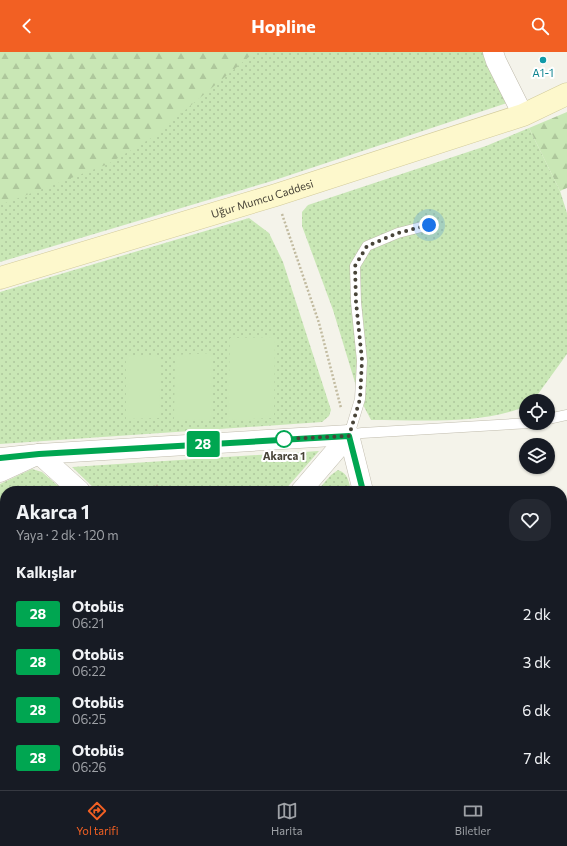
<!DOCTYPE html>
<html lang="tr">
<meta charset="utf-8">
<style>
body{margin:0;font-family:Commissioner,sans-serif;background:#242831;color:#f1f3f6;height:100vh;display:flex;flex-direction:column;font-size:15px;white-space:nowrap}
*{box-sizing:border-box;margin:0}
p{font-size:13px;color:#9ea1a6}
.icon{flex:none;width:22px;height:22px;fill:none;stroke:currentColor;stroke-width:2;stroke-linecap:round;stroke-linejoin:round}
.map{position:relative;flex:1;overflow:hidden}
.drawer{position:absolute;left:0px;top:434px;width:567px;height:304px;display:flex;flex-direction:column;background:#171b24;border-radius:16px 16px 0 0;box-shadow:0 1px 3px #0004}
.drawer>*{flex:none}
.badge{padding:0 8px;border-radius:3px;font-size:14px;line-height:26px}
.tools{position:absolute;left:519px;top:342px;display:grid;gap:8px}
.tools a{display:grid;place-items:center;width:36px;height:36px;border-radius:50%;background:#171b24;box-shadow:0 1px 3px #0004;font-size:20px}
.you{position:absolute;width:20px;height:20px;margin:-10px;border:3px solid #fff;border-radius:50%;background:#1a73e8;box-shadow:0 0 0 6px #1a73e833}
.map>.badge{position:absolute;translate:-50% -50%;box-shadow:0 0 0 2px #fff}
h2{padding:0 16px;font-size:15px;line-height:36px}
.round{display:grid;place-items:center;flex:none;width:42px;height:42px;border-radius:16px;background:#242831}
.overview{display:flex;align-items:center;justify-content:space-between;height:68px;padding:0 16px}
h1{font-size:19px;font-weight:700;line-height:30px}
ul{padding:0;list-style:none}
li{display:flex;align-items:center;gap:12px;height:48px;padding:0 16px}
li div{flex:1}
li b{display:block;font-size:15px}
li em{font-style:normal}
li .badge{min-width:44px;font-weight:700;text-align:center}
header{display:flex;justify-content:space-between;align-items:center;height:52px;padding:0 16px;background:#f26023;color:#fff;font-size:18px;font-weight:700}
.tab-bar{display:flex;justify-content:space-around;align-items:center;height:56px;border-top:1px solid #363941;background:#171b24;font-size:11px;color:#9ea1a6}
.tab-bar a{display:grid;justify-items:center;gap:2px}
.tab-bar .active{color:#f26023}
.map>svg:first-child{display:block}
.green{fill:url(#green-dots)}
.forest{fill:url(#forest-firs)}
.pitch{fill:#c9e7b5}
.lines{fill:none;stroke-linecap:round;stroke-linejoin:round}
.lane-casing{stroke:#c0bcad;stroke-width:11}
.street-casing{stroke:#c0bcad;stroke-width:21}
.secondary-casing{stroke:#d2cb9b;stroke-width:23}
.path{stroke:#c1ba9f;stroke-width:2.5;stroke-dasharray:2 2;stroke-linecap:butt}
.lane{stroke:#fff;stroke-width:10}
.street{stroke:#fff;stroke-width:20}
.secondary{stroke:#fdf8cc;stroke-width:22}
.line-casing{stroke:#fff;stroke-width:9}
.line{stroke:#00a651;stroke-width:6}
.walk{stroke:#484438;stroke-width:4;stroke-dasharray:0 7.2}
.culture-dot{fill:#0f9aa8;stroke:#fff;stroke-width:1.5}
.stop-dot{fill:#fff;stroke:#00a651;stroke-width:2}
.labels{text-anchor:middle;stroke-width:4;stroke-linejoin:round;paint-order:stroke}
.culture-label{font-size:11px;fill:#0d838f;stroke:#fff}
.street-label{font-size:11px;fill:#484438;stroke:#fff}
.stop-label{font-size:11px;font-weight:bold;fill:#484438;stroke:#fff}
</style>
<header><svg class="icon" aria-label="back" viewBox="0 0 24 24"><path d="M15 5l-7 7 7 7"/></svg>Hopline<svg class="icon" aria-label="search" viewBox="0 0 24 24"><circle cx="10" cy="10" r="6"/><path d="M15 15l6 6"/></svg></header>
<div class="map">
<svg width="567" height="738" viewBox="0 0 567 738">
<defs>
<pattern id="green-dots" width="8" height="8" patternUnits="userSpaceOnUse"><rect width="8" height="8" fill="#c9e7b5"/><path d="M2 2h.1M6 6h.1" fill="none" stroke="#aec79c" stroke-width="1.8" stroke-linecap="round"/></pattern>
<pattern id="forest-firs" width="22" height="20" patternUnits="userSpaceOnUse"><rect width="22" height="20" fill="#c9e7b5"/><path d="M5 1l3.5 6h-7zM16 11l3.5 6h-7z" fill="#aec79c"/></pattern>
</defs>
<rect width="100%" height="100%" fill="#f4f3ea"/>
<g class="green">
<path d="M0,0h485l31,48 -244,81 -272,81z"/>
<path d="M529,76l31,63 7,22v141l-34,47h-7v5c-43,19 -107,14 -155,14l-11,-21 -27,-89 -31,-84v-14l6,-7 178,-59z"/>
<path d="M249,166l20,15 14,29 48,148 -2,6 -7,6 -322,22v-152z"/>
<path d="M319,399l-35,40h-187l-25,-24z"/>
<path d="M32,417l10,3 22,19h-59v264l-5,-5v-266z"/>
<path d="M338,418c10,3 11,12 13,21h-34l14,-16z"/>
<path d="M562,731l5,3v4h-65l-5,-5h65z"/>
<path d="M62,733h241l-11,5h-233z"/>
</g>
<g class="forest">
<path d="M0,0h253l-3,4 -97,81 -45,27 -108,41z"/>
<path d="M567,60v76l-7,3 -31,-63z"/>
<path d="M363,733h108l6,5h-124z"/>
</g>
<g class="pitch">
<path d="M275,285l-1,81 -46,2 2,-82z"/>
<path d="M213,301v66l-39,1 1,-65z"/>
<path d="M161,303l-2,63 -33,1v-63z"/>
</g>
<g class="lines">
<defs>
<g id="lane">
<path d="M429,173l-31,8 -31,13 -12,20 1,36 6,59 -2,38 -11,36 13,-2 169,-10"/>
<path d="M548,367l19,-4"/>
</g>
<g id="street">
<path d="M493,0l3,9 27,54"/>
<path d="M349,383l14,56"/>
<path d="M0,406l39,-4 310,-19"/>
<path d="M0,420l39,-18 41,37"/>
<path d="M301,439l48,-56"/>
<path d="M0,546l5,4"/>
<path d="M7,733l6,5"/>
<path d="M484,733l6,5"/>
<path d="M44,738l4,-5"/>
<path d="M334,738l10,-5"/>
</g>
<g id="secondary">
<path id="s1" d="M0,226l276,-83 247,-80 44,-21"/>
</g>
</defs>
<use href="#lane" class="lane-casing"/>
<use href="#street" class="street-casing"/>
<use href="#secondary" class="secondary-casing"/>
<g class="path">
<path d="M282,162l37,109 22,85"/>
<path d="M151,439l5,-6 6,6"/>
<path d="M0,527l5,-6"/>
<path d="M2,700l3,-3"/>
<path d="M99,733l2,5"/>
<path d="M246,733l4,5"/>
</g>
<use href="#lane" class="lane"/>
<use href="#street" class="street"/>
<use href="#secondary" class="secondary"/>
</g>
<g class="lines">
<defs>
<path id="line" d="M0,406l39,-4 310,-18 14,55"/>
</defs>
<use href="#line" class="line-casing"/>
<use href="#line" class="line"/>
<path class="walk" d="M284,387l65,-3 11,-37 2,-39 -6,-58 -1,-36 12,-20 31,-13 31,-8"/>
</g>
<circle class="culture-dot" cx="543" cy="8" r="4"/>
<circle class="stop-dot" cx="284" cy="387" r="8"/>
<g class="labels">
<g class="culture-label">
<text x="543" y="25">A1-1</text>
</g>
<g class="street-label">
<text dy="4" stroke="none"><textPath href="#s1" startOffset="274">Uğur Mumcu Caddesi</textPath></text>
</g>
<g class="stop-label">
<text x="284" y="408">Akarca 1</text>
</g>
</g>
</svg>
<div class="tools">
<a><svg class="icon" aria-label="locate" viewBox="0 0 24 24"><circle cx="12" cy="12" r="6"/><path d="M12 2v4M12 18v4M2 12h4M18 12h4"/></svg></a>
<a><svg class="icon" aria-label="layers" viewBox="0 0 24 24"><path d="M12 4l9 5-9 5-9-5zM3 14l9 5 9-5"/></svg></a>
</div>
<div class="you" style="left:429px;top:173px"></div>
<b class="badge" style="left:203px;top:392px;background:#00a651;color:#fff">28</b>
<section class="drawer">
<div class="overview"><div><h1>Akarca 1</h1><p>Yaya · 2 dk · 120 m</p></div><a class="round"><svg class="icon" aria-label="heart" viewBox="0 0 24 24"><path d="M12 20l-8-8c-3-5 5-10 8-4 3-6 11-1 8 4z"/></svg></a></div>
<h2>Kalkışlar</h2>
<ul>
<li><span class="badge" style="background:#00a651;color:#fff">28</span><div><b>Otobüs</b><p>06:21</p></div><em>2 dk</em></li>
<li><span class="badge" style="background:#00a651;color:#fff">28</span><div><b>Otobüs</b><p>06:22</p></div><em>3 dk</em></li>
<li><span class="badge" style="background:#00a651;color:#fff">28</span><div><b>Otobüs</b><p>06:25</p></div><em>6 dk</em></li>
<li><span class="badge" style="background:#00a651;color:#fff">28</span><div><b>Otobüs</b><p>06:26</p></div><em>7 dk</em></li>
</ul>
</section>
</div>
<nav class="tab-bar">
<a class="active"><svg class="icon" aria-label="directions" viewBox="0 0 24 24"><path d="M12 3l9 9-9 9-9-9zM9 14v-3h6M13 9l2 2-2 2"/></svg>Yol tarifi</a>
<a><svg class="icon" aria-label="map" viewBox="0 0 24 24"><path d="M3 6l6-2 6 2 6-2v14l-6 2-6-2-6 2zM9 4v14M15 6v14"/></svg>Harita</a>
<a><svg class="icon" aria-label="tickets" viewBox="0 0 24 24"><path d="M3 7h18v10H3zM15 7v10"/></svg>Biletler</a>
</nav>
